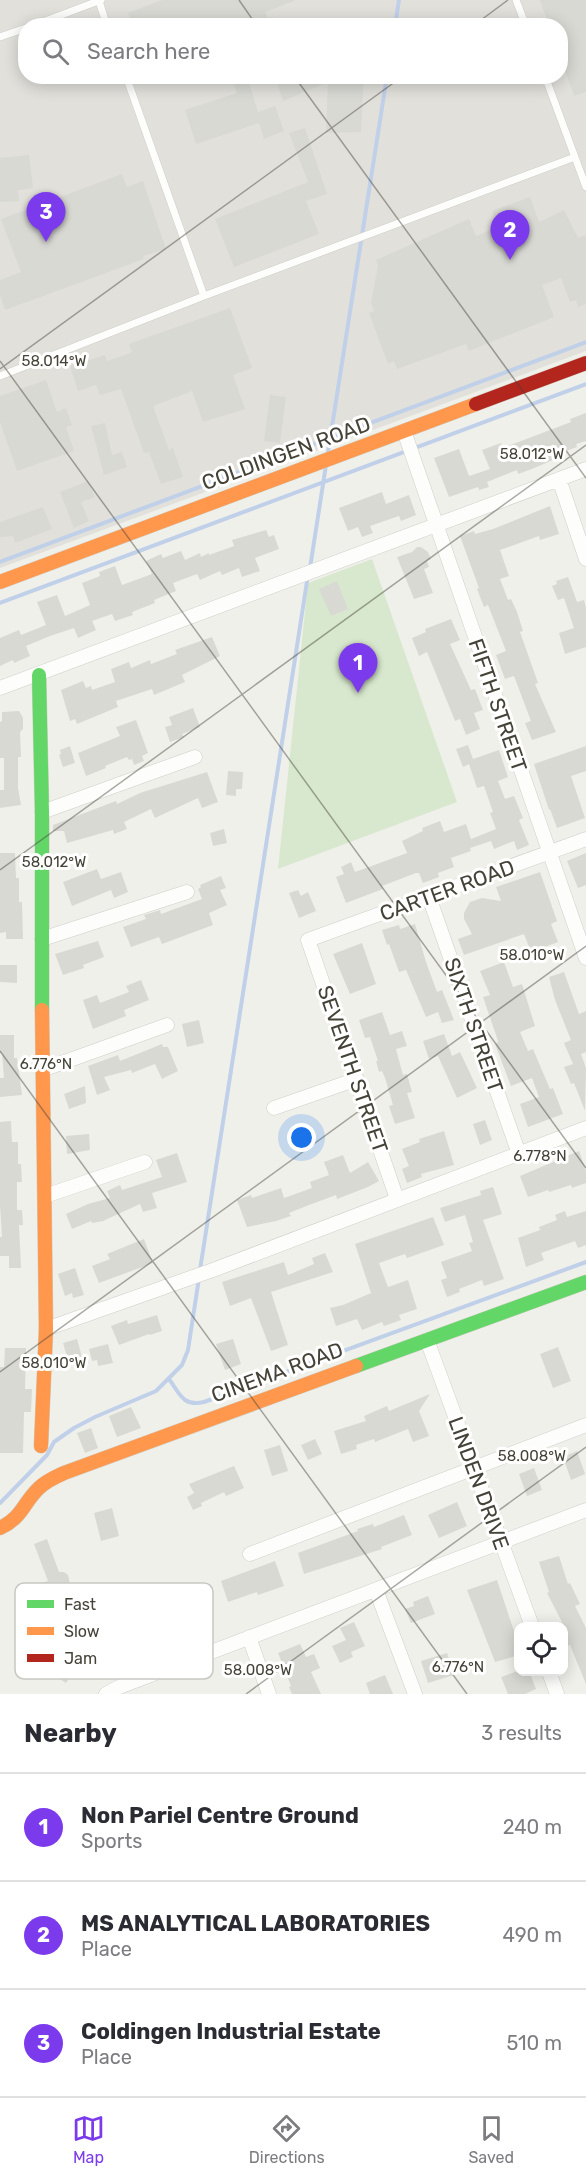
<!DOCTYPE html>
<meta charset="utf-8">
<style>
:root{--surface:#fff;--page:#f7f7f7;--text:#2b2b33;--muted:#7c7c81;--line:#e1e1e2;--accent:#7c3aed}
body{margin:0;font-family:Rubik,sans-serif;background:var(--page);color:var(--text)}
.controls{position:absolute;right:18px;bottom:18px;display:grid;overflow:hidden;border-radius:12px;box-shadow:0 3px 15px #0003}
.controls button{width:54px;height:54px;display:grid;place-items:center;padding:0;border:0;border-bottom:2px solid var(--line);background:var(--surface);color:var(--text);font:30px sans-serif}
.you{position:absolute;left:302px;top:1138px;width:21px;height:21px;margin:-15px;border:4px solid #fff;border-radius:50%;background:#1a73e8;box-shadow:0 0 0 9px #1a73e833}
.badge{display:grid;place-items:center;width:39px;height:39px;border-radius:50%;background:var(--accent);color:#fff;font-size:20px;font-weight:700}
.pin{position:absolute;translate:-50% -50px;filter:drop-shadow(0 2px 3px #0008)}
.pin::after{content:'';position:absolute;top:32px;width:21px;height:18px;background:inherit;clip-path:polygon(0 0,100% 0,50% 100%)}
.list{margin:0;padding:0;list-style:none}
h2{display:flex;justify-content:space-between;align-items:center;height:78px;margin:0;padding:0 24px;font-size:26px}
h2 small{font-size:20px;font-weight:400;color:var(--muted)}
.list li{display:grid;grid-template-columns:39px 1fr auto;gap:18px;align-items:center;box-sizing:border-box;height:108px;padding:0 24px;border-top:2px solid var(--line)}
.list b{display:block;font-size:22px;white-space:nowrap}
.list p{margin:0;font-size:20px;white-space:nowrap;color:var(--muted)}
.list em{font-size:20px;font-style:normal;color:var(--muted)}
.icon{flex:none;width:33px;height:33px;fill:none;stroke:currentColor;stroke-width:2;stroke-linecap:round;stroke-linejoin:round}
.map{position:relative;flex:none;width:586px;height:1694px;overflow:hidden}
.search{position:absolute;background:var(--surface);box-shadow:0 3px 15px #0003;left:18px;right:18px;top:18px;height:66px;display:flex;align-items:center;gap:15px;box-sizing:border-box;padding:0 21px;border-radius:24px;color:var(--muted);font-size:22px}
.sheet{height:402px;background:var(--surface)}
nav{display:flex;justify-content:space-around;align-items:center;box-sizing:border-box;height:84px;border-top:2px solid var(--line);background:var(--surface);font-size:16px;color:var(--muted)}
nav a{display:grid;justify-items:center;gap:3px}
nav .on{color:var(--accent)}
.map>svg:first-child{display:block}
.industrial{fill:#e1e0db;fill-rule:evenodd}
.green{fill:#d8e8ce}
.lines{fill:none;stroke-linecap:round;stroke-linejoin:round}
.stream{stroke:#c0d0e9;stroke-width:4}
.building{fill:#d9d9d4}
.lane-casing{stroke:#cecec9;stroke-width:8}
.street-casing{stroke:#cecec9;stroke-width:15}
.fast-casing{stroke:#d0cfc4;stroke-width:15}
.slow-casing{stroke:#d0cfc4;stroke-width:15}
.jam-casing{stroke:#d0cfc4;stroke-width:15}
.lane{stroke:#fdfdfc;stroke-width:7}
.street{stroke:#fdfdfc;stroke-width:14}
.fast{stroke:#63d668;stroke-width:14}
.slow{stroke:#ff974d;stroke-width:14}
.jam{stroke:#b3261e;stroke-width:14}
.ticks{fill:none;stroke:#454338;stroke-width:1.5;stroke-opacity:0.45}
.labels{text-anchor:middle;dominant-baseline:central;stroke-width:6;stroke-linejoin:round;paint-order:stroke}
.street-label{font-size:21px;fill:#454338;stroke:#fff}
.key{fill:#fff;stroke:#c7c7c3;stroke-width:1.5}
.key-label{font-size:16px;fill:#454338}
.ticks-label{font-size:15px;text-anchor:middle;fill:#454338;stroke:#fff;stroke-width:6;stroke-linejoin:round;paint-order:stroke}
</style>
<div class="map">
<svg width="586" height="1694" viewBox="0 0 586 1694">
<rect width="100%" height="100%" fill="#f0f0eb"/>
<path class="industrial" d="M0 0H586V351L0 568ZM26 26H560V76H26Z"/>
<path class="green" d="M372 559 457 802 278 869 308 583Z"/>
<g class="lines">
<path class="stream" d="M395 26 399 0
M328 452 387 76
M0 562 586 342
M310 568 326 465
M0 603 586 384
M200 1270 308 575
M169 1379C180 1394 183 1407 204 1402L586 1262
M0 1503 47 1455 54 1442 74 1428 95 1417 156 1391 182 1365 188 1350 199 1278"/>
</g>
<path class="building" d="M162 0H294V1L265 12 271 26H133L128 13Z
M540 0H586V92L574 96 561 59V26H549Z
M231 76H247L258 112 275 106 284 131 264 139 259 123 196 144 185 110 237 93Z
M275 76H364L361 132 326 133 328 82 283 101Z
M305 128 327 194 306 201 319 234 234 267 215 219 308 182 289 133Z
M29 155 33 188 18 190 19 201 0 202V158Z
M122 174 127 187 143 181 166 249 143 256 144 259 5 310 0 295V280L21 272 1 219Z
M530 197 539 222 564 210 578 238 586 235V304L578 307 576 300 570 302 561 278 542 285 554 317 469 351 466 344 397 369 394 361 388 364 369 313 374 311 371 303 378 265 376 260 469 219 476 236 498 227 492 211Z
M230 308 252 368 233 375 245 409 203 422 192 391 153 406 169 450 173 448 183 477 161 484 149 452 144 453 121 389 100 395 96 385 78 391 70 366 105 355 107 361 125 355 132 352 129 344Z
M46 380 57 412 66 408 72 425 66 427 74 451 17 471 0 422V396Z
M270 395 286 397 280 443 264 441Z
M586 413V441L576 444 577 447 554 455 555 459 532 469 518 474 517 470 487 482 489 487 479 490 478 487 449 497 434 458 459 449 469 476 490 469 482 450 501 443 503 448 571 422 570 419Z
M105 423 112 455 122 452 127 467 104 475 91 426Z
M88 481 95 497 81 502 89 521 74 528 60 492Z
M382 492 386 504 409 495 416 515 401 521 399 516 370 526 373 533 362 537 358 527 348 531 339 508Z
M550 506 559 534 540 540 539 536 500 550 509 576 500 579 508 600 511 599 517 612 523 631 520 632 538 683 535 684 556 732 532 740 525 723 531 721 514 676 505 679 496 655 506 651 488 605 484 607 477 589 479 588 460 536 474 531 475 534 493 529Z
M43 507 52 529 15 543 13 536 0 537V522Z
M266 530 269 537 274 535 279 549 255 558 260 571 242 577 239 568 222 575 220 571 200 580 197 574 173 583 176 591 154 600 155 603 132 612 133 615 115 621 112 614 92 621 96 630 78 638 74 628 50 636 26 646 30 656 14 663 13 660 0 666V638L19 630 21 635 46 625 37 602 57 595 65 616 90 605 82 583 100 576 99 572 115 566 122 585 152 574 146 561 161 554 163 558 181 551 185 560 200 553 201 557 209 553V555L234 546 232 540Z
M417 547H421L428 552 431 559 427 561 429 567 424 569 433 593 414 599 397 557 412 552Z
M568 577 577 602 584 600 586 608V647L565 654 559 633 574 628 564 598 558 600 552 586 557 584 556 581Z
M337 581 348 609 331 616 319 589Z
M451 619 460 640 450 644 471 690 475 689 483 710 474 713 480 729 466 735 460 719 455 721 427 652 419 656 412 638 426 632 425 629Z
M212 637 220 656 182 675 185 682 154 695 152 689 116 701 118 707 77 724 75 719 70 721 61 690 83 681 86 688 91 686 92 690 115 682 111 669 129 662 131 668 150 660 151 664 177 654 175 650Z
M193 708 200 727 182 734 184 737 170 742 165 727 172 725 169 717Z
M19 711 23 718V729L20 732 21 757H18V788L21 805 0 808V790H4V758H0V722L2 721V712Z
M136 720 148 753 142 756 144 761 134 765 132 759 129 760 127 757 105 766 106 768 86 776 78 753 120 736 116 727Z
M468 745 473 759 499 750 508 777 498 781 505 799 514 796 523 818 519 820 529 845 517 850 514 841 494 849 491 841 470 848 471 851 451 858 454 867 438 873 439 877 423 883 419 873H416L382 886 383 889 346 903 336 877 344 874 341 867 351 862 355 872 407 853 402 841 423 831 422 828 440 821 444 832 466 824 471 839 496 829 490 813 493 812 484 786 477 788 469 764 463 767 456 749Z
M70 746 75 763 63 767 59 755 61 754 60 750Z
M586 746V771L571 776 585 818 557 828 550 809 549 810 534 764Z
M228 771 243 772 242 789H236V796L226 795Z
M207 772 218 802 202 808 198 798 155 818 151 809 124 822 127 829 114 834 113 830 67 843 64 831H53V825L116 801 117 804 140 793Z
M224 829 227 843 213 846 210 833Z
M0 853H15L16 878H19V902H22L23 939H6V932L0 933Z
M586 853V885L578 888 567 861Z
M97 869 101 879 121 872 128 892 114 898 111 890 72 906 63 882Z
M540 872 557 921 551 924 558 942 531 952 524 934 464 955 458 939 472 934 464 919V913L470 902 482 898 501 901 496 887Z
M221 876 226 888 220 890 227 905 209 913 213 925 162 944 159 937 131 947 123 927 146 919 144 915 160 910 161 914 202 899 198 889 201 887 200 885Z
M298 890 301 896 308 892 316 911 299 918 289 893Z
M415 924 426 962 437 992 442 990 454 1020 442 1023 438 1012 426 1017 406 970 399 972 389 944 387 945 382 930 399 925 400 929Z
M98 941 104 957 83 965 84 968 63 975 55 954Z
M362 943 376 984 350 994 333 954Z
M504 962 513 987 522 984 535 1026 520 1032 528 1051 533 1049 550 1089 553 1088 563 1114 528 1127 520 1104 539 1097 532 1078 511 1086 495 1044 498 1042 497 1038 483 997 490 995 480 971Z
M0 965H17V983L0 982Z
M564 972 579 1014 586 1011V1052L581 1054 586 1068 585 1111 574 1083 571 1084 564 1067 573 1064 564 1043 571 1040 555 1000 549 977Z
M141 980 149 1000 124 1010 126 1016 93 1029 83 1000 97 995 100 1003 129 992 126 986Z
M382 1012 390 1035 402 1031 407 1046 396 1049 403 1075 407 1074 412 1092 407 1093 415 1118 395 1124 389 1106 393 1105 385 1078 382 1071 379 1072 376 1061H378L370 1037 365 1038 359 1020Z
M199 1020 204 1043 187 1047 182 1024Z
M444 1034 452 1056 460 1052 477 1088 457 1098 438 1056 429 1059 423 1041Z
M0 1035H14V1058H17L22 1095 0 1097V1078H4L2 1053H0Z
M162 1044 163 1047H168L178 1071 162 1079 155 1064 132 1073 131 1070 104 1077 110 1090 97 1095 88 1066 118 1055 120 1061Z
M85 1086 86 1103 69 1109 64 1094Z
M485 1120 492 1140 480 1145 473 1124Z
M11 1121 12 1142H18V1164H21L22 1182H17V1210H22L23 1225H19L21 1268H9V1256H0V1237H2L0 1205V1122Z
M444 1131 454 1165 421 1174 422 1177 407 1183 402 1169 409 1166 402 1149 420 1142 419 1139Z
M89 1134 90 1150 67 1154 66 1136Z
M579 1151 586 1171V1183L572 1188 571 1185 549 1192 548 1190 528 1197 520 1176Z
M177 1153 187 1182 152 1193 157 1208 143 1212 140 1204 103 1221 92 1223 91 1221 72 1229 66 1214 88 1204 110 1198 107 1191 120 1185 122 1190 162 1177 156 1160Z
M343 1155 350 1173 368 1162 379 1181 368 1187 337 1199 336 1195 309 1205 289 1213 291 1216 276 1221 247 1227 237 1200 251 1195 252 1198 281 1188 284 1198 312 1188 310 1182 329 1175 324 1162Z
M493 1187 502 1214 483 1220 504 1279 484 1286 482 1280 459 1289 460 1292 447 1297 441 1280 447 1278 441 1262 472 1251 469 1243 473 1242 465 1215 445 1222 440 1208 481 1195 480 1191Z
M565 1211 567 1217 586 1211V1245L578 1248 575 1241 541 1253 544 1260 526 1267 518 1238 540 1230 539 1227 557 1220 555 1215Z
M433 1217 444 1245 407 1258 405 1254 379 1263 388 1287 408 1280 417 1309 399 1315 401 1320 384 1326 382 1322 362 1330 357 1319 336 1326 330 1308 343 1305 371 1293 355 1244Z
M144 1239 153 1263 99 1283 92 1266 110 1259 107 1254Z
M325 1253 333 1272 271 1292 288 1345 271 1351 251 1298 230 1306 222 1282 284 1262 288 1275 314 1264 312 1258Z
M75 1268 84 1295 73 1298 72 1293 65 1296 58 1274Z
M157 1315 162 1331 150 1335 149 1334 119 1345 111 1326 127 1320 128 1324Z
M77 1339 82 1357 68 1360 63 1343Z
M233 1339 241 1364 225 1370 216 1344Z
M108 1344 113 1363 98 1366 97 1360 92 1361 89 1349Z
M558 1347 571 1381 553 1388 540 1354Z
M5 1348H26L25 1389H32L31 1412H24L23 1453H0V1367H4Z
M430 1394 419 1411 429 1436 413 1442 408 1429 375 1442 374 1439 356 1445 357 1449 341 1454 334 1431 366 1421 364 1416 387 1406 389 1411Z
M131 1407 141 1428 117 1437 109 1416Z
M91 1428 98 1448 85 1453 77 1433Z
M315 1439 322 1454 308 1460 301 1445Z
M280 1445 288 1471 272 1476 264 1450Z
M577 1451 585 1474 571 1480 563 1457Z
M234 1466 244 1488 226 1496 224 1492 201 1503 202 1506 193 1510 187 1497 194 1493 189 1484Z
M534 1468 542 1490 527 1496 519 1474Z
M457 1502 467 1526 439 1538 428 1515Z
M112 1508 119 1536 101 1541 94 1513Z
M404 1515 412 1535 381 1547 382 1549 304 1574 298 1553 358 1531 357 1529 373 1524 374 1527Z
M47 1539 59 1572H64L68 1575 72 1593 44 1602 37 1584 48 1581 34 1544Z
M559 1556 568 1584 570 1583 580 1604 575 1606 586 1628V1684L570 1645 567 1646 564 1640V1626L547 1593 549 1592 539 1562Z
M275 1561 284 1586 258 1595 257 1592 228 1602 221 1581Z
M497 1580 515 1634 519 1655 495 1662 467 1590Z
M428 1596 435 1614 411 1623 405 1609 414 1606 413 1602Z
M354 1622 365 1646 351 1652 353 1657 340 1663 332 1646 346 1640 340 1628Z
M300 1644 306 1657 314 1654 320 1668 311 1672 321 1694H292L289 1687 291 1686 278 1653Z
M447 1653 454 1675 428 1683 421 1661Z
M55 1654 76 1668 66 1683 45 1669Z
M518 1671H529L536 1689 525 1694H508L501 1677Z
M385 1675 393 1694H370L366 1683Z"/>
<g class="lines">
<g class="lane-casing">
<path id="lane" d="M516 0 526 26
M99 1 107 26
M32 26 101 0
M0 37 26 28
M126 76 204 296
M545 76 586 187
M0 376 204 296 575 157"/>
</g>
<g class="street-casing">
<path id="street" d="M404 431 586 958
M559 479 586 559
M0 688 586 469
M42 812 195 757
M429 897 519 1154
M42 939 187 892
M42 1070 167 1025
M274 1108 357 1079
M45 1196 145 1162
M397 1199 308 940 586 839
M46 1329 213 1270 586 1128
M427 1340 532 1626
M250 1554 586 1425
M376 1590 415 1694
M249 1637 269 1694
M549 1672 557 1694
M106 1694 119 1687 586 1510"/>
</g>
<g class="fast-casing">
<path id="fast" d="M39 675 42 812V1010
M356 1366 586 1282"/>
</g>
<g class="slow-casing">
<path id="slow" d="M0 582 476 404
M41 1446 46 1329 42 1010
M0 1528C23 1517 23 1503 39 1488 46 1481 55 1477 64 1473L356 1366"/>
</g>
<g class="jam-casing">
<path id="jam" d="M476 404 586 363"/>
</g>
<use href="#lane" class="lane"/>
<use href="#street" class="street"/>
<use href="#fast" class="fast"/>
<use href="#slow" class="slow"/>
<use href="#jam" class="jam"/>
</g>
<path class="ticks" d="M239 0 257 26M473 26 508 0M294 76 586 478M0 361 586 1168M0 369 403 76M0 870 586 445M0 1051 467 1694M0 1372 586 946M246 1694 586 1447"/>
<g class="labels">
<g class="street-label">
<text transform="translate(286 453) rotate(-20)">COLDINGEN ROAD</text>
<text transform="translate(498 705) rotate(71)">FIFTH STREET</text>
<text transform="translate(447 890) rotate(-20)">CARTER ROAD</text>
<text transform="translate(474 1025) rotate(71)">SIXTH STREET</text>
<text transform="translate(353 1069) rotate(71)">SEVENTH STREET</text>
<text transform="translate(277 1372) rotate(-20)">CINEMA ROAD</text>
<text transform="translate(479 1483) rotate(70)">LINDEN DRIVE</text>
</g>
</g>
<rect x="15" y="1583" width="198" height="96" rx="9" class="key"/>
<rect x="27" y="1600" width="27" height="8" fill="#63d668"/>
<rect x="27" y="1627" width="27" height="8" fill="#ff974d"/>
<rect x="27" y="1654" width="27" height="8" fill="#b3261e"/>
<g class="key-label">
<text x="64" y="1610">Fast</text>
<text x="64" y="1637">Slow</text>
<text x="64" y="1664">Jam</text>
</g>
<g class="ticks-label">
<text x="54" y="366">58.014°W</text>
<text x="532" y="459">58.012°W</text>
<text x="54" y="867">58.012°W</text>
<text x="532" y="960">58.010°W</text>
<text x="46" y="1069">6.776°N</text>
<text x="540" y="1161">6.778°N</text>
<text x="54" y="1368">58.010°W</text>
<text x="532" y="1461">58.008°W</text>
<text x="458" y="1672">6.776°N</text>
<text x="258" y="1675">58.008°W</text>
</g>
</svg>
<div class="controls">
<button><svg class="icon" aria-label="locate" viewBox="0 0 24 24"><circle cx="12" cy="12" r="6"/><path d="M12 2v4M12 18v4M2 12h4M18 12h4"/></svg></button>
</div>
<div class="you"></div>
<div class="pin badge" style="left:358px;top:693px">1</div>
<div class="pin badge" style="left:510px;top:260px">2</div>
<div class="pin badge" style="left:46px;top:242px">3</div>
<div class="search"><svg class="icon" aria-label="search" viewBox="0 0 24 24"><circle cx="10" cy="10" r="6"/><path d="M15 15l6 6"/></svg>Search here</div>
</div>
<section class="sheet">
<h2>Nearby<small>3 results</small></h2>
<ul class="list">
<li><span class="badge">1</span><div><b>Non Pariel Centre Ground</b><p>Sports</p></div><em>240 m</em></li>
<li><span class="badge">2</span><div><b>MS ANALYTICAL LABORATORIES</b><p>Place</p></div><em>490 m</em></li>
<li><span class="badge">3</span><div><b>Coldingen Industrial Estate</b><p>Place</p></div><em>510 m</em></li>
</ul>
</section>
<nav>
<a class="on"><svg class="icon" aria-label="map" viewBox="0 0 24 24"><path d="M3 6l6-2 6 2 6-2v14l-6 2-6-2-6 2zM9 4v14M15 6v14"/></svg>Map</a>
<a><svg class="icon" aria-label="directions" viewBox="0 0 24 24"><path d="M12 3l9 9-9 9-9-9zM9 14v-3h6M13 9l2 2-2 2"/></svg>Directions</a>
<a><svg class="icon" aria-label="saved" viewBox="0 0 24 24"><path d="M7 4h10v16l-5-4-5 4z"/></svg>Saved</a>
</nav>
